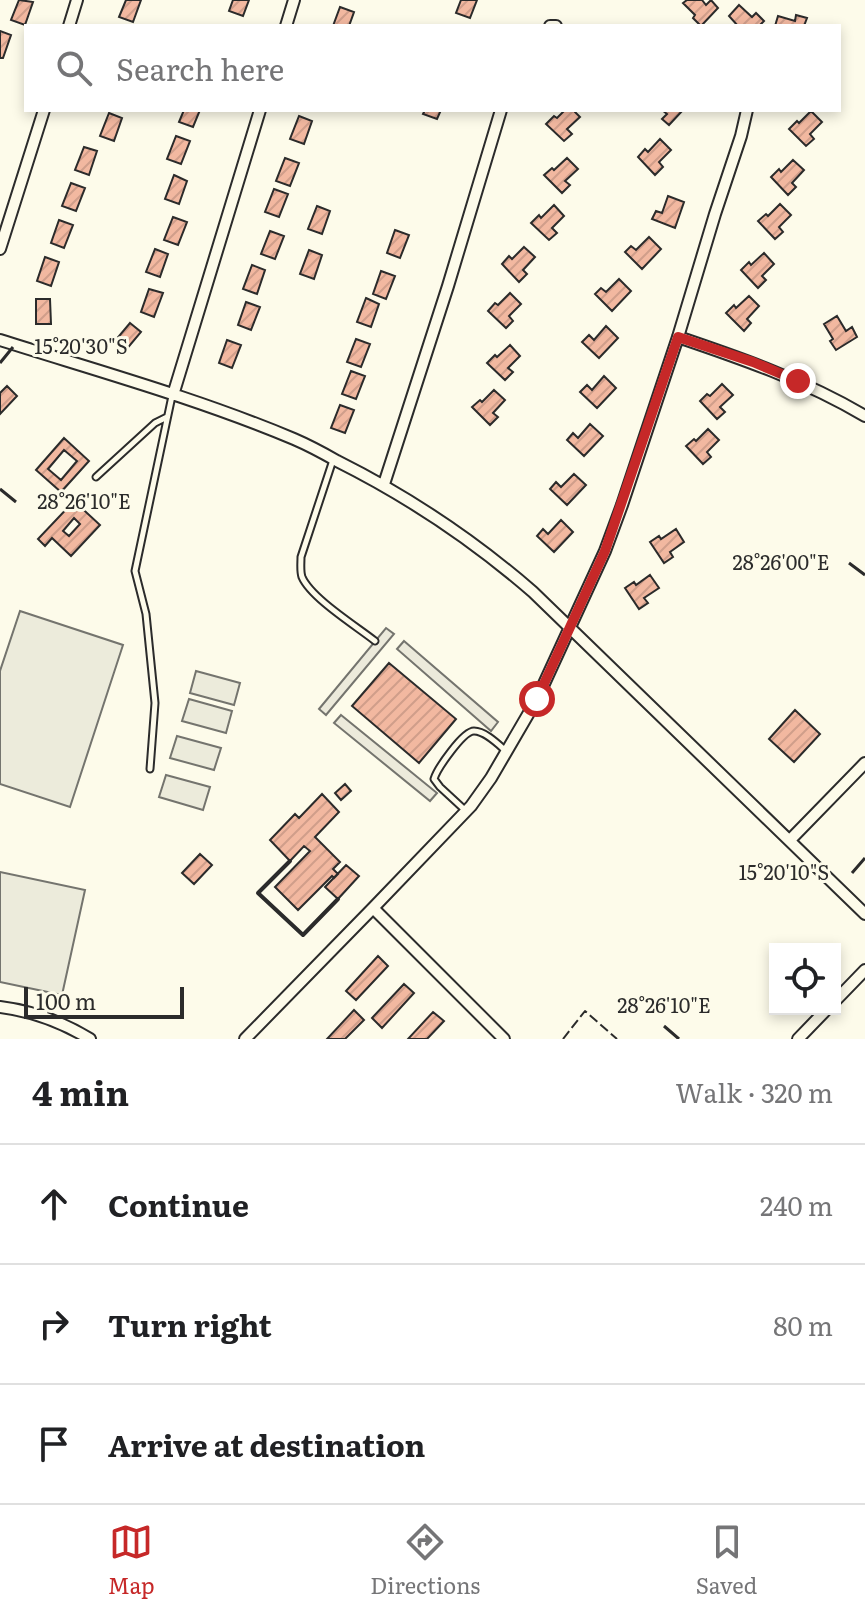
<!DOCTYPE html>
<meta charset="utf-8">
<style>
:root{--surface:#fff;--page:#f2f2f2;--text:#202124;--muted:#757577;--line:#e0e0e0;--accent:#c62828}
body{margin:0;font-family:Literata,serif;background:var(--page);color:var(--text)}
.controls{position:absolute;right:24px;bottom:24px;display:grid;overflow:hidden;border-radius:0px;box-shadow:0 4px 12px #0003}
.controls button{width:72px;height:72px;display:grid;place-items:center;padding:0;border:0;border-bottom:2px solid var(--line);background:var(--surface);color:var(--text);font:40px sans-serif}
.scale{position:absolute;left:24px;bottom:20px;width:160px;box-sizing:border-box;padding-left:8px;border:4px solid #2b2b2b;border-top:0;font-size:22px;line-height:28px;white-space:nowrap;color:#2b2b2b;-webkit-text-stroke:6px #fdfbea;paint-order:stroke}
.stop{position:absolute;width:24px;height:24px;margin:-18px;border:6px solid #c62828;border-radius:50%;background:#fff}
.stop.end{background:#c62828;border-color:#fff;box-shadow:0 2px 8px #0008}
.list{margin:0;padding:0;list-style:none}
h2{display:flex;justify-content:space-between;align-items:center;height:104px;margin:0;padding:0 32px;font-size:34px}
h2 small{font-size:26px;font-weight:400;color:var(--muted)}
.list li{display:grid;grid-template-columns:52px 1fr auto;gap:24px;align-items:center;box-sizing:border-box;height:120px;padding:0 32px;border-top:2px solid var(--line)}
.list b{display:block;font-size:30px;white-space:nowrap}
.list em{font-size:26px;font-style:normal;color:var(--muted)}
.icon{flex:none;width:44px;height:44px;fill:none;stroke:currentColor;stroke-width:2;stroke-linecap:round;stroke-linejoin:round}
.map{position:relative;flex:none;width:865px;height:1039px;overflow:hidden}
.search{position:absolute;background:var(--surface);box-shadow:0 4px 12px #0003;left:24px;right:24px;top:24px;height:88px;display:flex;align-items:center;gap:20px;box-sizing:border-box;padding:0 28px;border-radius:0px;color:var(--muted);font-size:30px}
.sheet{height:464px;background:var(--surface)}
nav{display:flex;justify-content:space-around;align-items:center;box-sizing:border-box;height:112px;border-top:2px solid var(--line);background:var(--surface);font-size:22px;color:var(--muted)}
nav a{display:grid;justify-items:center;gap:4px}
nav .on{color:var(--accent)}
.map>svg:first-child{display:block}
.pitch{fill:#ecebdb;stroke:#74746e;stroke-width:2}
.parking{fill:#eceadb;stroke:#74746e;stroke-width:2}
.building{fill:url(#building-hatch);stroke:#2b2b2b;stroke-width:2;fill-rule:evenodd}
.lines{fill:none;stroke-linecap:round;stroke-linejoin:round}
.lane-casing{stroke:#2b2b2b;stroke-width:9}
.street-casing{stroke:#2b2b2b;stroke-width:14}
.lane{stroke:#fdfbea;stroke-width:5}
.street{stroke:#fdfbea;stroke-width:10}
.fence{stroke:#2b2b2b;stroke-width:2;stroke-dasharray:10 4;stroke-linecap:butt}
.wall{stroke:#2b2b2b;stroke-width:4}
.route{stroke:#c62828;stroke-width:10}
.ticks{fill:none;stroke:#2b2b2b;stroke-width:3}
.ticks-label{font-size:20px;text-anchor:middle;fill:#2b2b2b;stroke:#fdfbea;stroke-width:6;stroke-linejoin:round;paint-order:stroke}
</style>
<div class="map">
<svg width="865" height="1039" viewBox="0 0 865 1039">
<defs>
<pattern id="building-hatch" width="6" height="6" patternUnits="userSpaceOnUse" patternTransform="scale(2)"><rect width="6" height="6" fill="#f2b8a0"/><path d="M-1 1l2-2M0 6l6-6M5 7l2-2" fill="none" stroke="#d09e8a"/></pattern>
</defs>
<rect width="100%" height="100%" fill="#fdfbea"/>
<path class="pitch" d="M20 611 123 645 70 807 0 784V671Z
M196 671 240 683 234 705 190 693Z
M189 699 232 711 226 733 182 721Z
M177 736 221 748 214 770 170 758Z
M166 775 210 787 203 810 159 797Z
M0 872 85 890 62 995 0 982Z"/>
<path class="parking" d="M386 628 394 634 326 715 319 709Z
M404 641 498 722 491 731 397 649Z
M341 715 437 793 430 801 334 723Z"/>
<path class="building" d="M19 0 33 2 25 25 11 20Z
M126 0H141L133 22 119 17Z
M233 0H249L243 16 229 11Z
M461 0H477L470 18 456 13Z
M687 0H702L706 5 711 0 718 8 701 26 693 18 695 15 683 3Z
M739 5 752 17 756 13 764 21 759 26H738L729 16Z
M340 7 354 12 349 26H333Z
M796 15 807 18 804 26H775L778 16 795 21Z
M0 31 11 35 3 58H0Z
M184 110H200L193 127 179 122Z
M425 110H441L437 119 423 114Z
M565 110H573L580 117 567 129 572 134 564 141 546 124 554 116 557 118Z
M662 110H683L669 125 662 119 667 114Z
M811 111 822 122 810 134 814 139 806 146 789 129 797 121 799 123Z
M109 113 122 118 114 141 100 136Z
M299 116 312 121 304 144 290 139Z
M176 136 190 141 181 164 167 159Z
M660 139 671 150 659 162 663 167 655 175 638 157 645 149 648 152Z
M84 147 97 151 89 175 75 170Z
M285 158 299 163 290 186 276 181Z
M567 158 578 169 565 181 570 185 562 193 544 175 552 168 554 170Z
M793 160 804 170 792 183 796 187 788 195 771 177 779 169 781 172Z
M174 175 187 181 179 204 165 199Z
M71 183 85 188 76 211 62 206Z
M274 189 288 194 279 217 265 212Z
M668 196 684 202 675 228 652 219 656 211 662 213Z
M780 204 791 215 779 227 783 232 775 239 758 221 766 214 768 216Z
M554 205 564 216 552 228 557 233 549 240 531 223 539 215 541 218Z
M317 206 330 211 322 234 308 229Z
M173 217 187 222 178 245 164 240Z
M59 220 73 225 64 248 51 243Z
M395 230 409 235 400 258 387 253Z
M270 231 284 236 275 259 261 254Z
M649 237 661 249 642 269 625 252 631 246 636 250Z
M524 247 535 257 523 270 527 274 519 282 502 264 509 256 512 259Z
M155 249 168 254 160 277 146 272Z
M309 250 322 255 314 279 300 274Z
M764 253 774 264 762 276 766 280 758 288 741 270 749 262 751 265Z
M45 257 59 262 51 286 37 281Z
M252 265 265 270 257 294 243 289Z
M381 271 395 276 386 299 373 294Z
M619 279 631 291 612 311 595 294 601 288 606 292Z
M149 289 163 293 154 317 141 312Z
M510 293 521 304 509 316 513 321 506 328 488 311 495 303 498 305Z
M749 296 759 306 747 319 751 323 744 331 726 313 734 305 736 308Z
M366 298 379 304 371 327 357 322Z
M36 299H50L51 324H36Z
M246 302 260 307 251 330 238 325Z
M837 316 846 331 852 327 857 337 836 350 830 341 833 339 824 324Z
M130 323 141 332 125 351 114 342Z
M606 326 618 338 599 358 582 342 589 335 594 340Z
M356 339 370 344 361 367 347 362Z
M227 340 241 345 232 368 219 363Z
M510 345 520 356 508 368 513 372 505 380 487 363 495 355 497 357Z
M351 371 365 376 356 399 342 394Z
M604 376 616 388 597 408 580 392 587 385 592 390Z
M722 384 733 395 720 407 725 412 717 419 700 401 707 394 710 396Z
M7 386 17 396 0 414V393Z
M494 390 505 400 493 413 498 417 490 425 472 407 480 400 482 402Z
M340 405 354 410 345 433 331 428Z
M590 424 603 436 584 456 567 440 573 433 578 438Z
M708 429 719 440 707 452 711 457 703 464 686 446 694 439 696 441Z
M64 438 89 461 61 492 36 470ZM64 450 77 461 61 480 48 469Z
M574 474 586 485 567 505 550 489 556 482 561 487Z
M74 501 100 525 71 556 52 538 45 546 38 539ZM74 518 80 524 69 536 63 531Z
M561 520 573 532 554 552 537 536 543 529 548 534Z
M676 529 684 542 670 552 673 557 664 563 650 542 659 536 661 539Z
M650 575 659 588 644 598 648 603 639 609 625 588 634 582 636 585Z
M389 663 456 719 419 763 352 706Z
M795 710 820 734 794 762 769 739Z
M345 784 351 791 341 800 335 793Z
M322 794 339 812 315 837 340 862 333 869 338 874 334 878 332 876 298 910 275 887 310 851 304 846 290 861 270 840 295 814 299 818Z
M200 854 212 865 194 884 182 873Z
M346 865 359 876 338 899 325 887Z
M378 956 388 966 356 1000 346 991Z
M404 984 414 993 382 1028 372 1018Z
M354 1010 364 1020 345 1039H327Z
M433 1012 444 1021 427 1039H408Z"/>
<g class="lines">
<g class="lane-casing">
<path id="lane" d="M333 460 301 557C301 564 300 571 302 577 311 598 356 626 375 641
M96 477 155 423 167 417
M150 769 155 703 146 614 135 571 172 396
M466 811 440 787 434 779C437 769 463 731 474 731 485 731 498 744 506 751"/>
</g>
<g class="street-casing">
<path id="street" d="M69 26 77 0
M286 26 294 0
M550 26H556
M0 249 44 110
M678 337C743 359 806 381 865 416
M0 340C98 371 199 399 294 439 308 445 323 453 337 461 409 497 472 539 533 592L865 914
M173 395 260 110
M384 484 448 286 501 110
M790 840 865 763
M373 908 504 1039
M835 1001 865 970
M0 1007C33 1011 62 1022 90 1039
M245 1039 373 908 471 806 491 778 537 699 605 551 622 505 678 337 715 214 741 136 747 110
M798 1039 827 1009"/>
</g>
<use href="#lane" class="lane"/>
<use href="#street" class="street"/>
<path class="fence" d="M563 1039 585 1011 617 1039"/>
<path class="wall" d="M290 861 258 893 303 935 338 899"/>
</g>
<g class="lines">
<path class="route" d="M537 699 605 551 678 337 753 362 798 381"/>
</g>
<path class="ticks" d="M0 363 13 347M0 489 16 502M849 563 865 575M852 873 865 858M664 1026 679 1039"/>
<g class="ticks-label">
<text x="81" y="354">15°20'30"S</text>
<text x="84" y="509">28°26'10"E</text>
<text x="781" y="570">28°26'00"E</text>
<text x="784" y="880">15°20'10"S</text>
<text x="664" y="1013">28°26'10"E</text>
</g>
</svg>
<div class="controls">
<button><svg class="icon" aria-label="locate" viewBox="0 0 24 24"><circle cx="12" cy="12" r="6"/><path d="M12 2v4M12 18v4M2 12h4M18 12h4"/></svg></button>
</div>
<div class="scale">100 m</div>
<div class="stop" style="left:537px;top:699px"></div>
<div class="stop end" style="left:798px;top:381px"></div>
<div class="search"><svg class="icon" aria-label="search" viewBox="0 0 24 24"><circle cx="10" cy="10" r="6"/><path d="M15 15l6 6"/></svg>Search here</div>
</div>
<section class="sheet">
<h2>4 min<small>Walk · 320 m</small></h2>
<ul class="list">
<li><svg class="icon" aria-label="ahead" viewBox="0 0 24 24"><path d="M12 20V5M6 11l6-6 6 6"/></svg><div><b>Continue</b></div><em>240 m</em></li>
<li><svg class="icon" aria-label="right" viewBox="0 0 24 24"><path d="M7 20v-9h11M14 6l5 5-5 5"/></svg><div><b>Turn right</b></div><em>80 m</em></li>
<li><svg class="icon" aria-label="arrive" viewBox="0 0 24 24"><path d="M6 21V4h12l-3 4 3 4H6"/></svg><div><b>Arrive at destination</b></div></li>
</ul>
</section>
<nav>
<a class="on"><svg class="icon" aria-label="map" viewBox="0 0 24 24"><path d="M3 6l6-2 6 2 6-2v14l-6 2-6-2-6 2zM9 4v14M15 6v14"/></svg>Map</a>
<a><svg class="icon" aria-label="directions" viewBox="0 0 24 24"><path d="M12 3l9 9-9 9-9-9zM9 14v-3h6M13 9l2 2-2 2"/></svg>Directions</a>
<a><svg class="icon" aria-label="saved" viewBox="0 0 24 24"><path d="M7 4h10v16l-5-4-5 4z"/></svg>Saved</a>
</nav>
